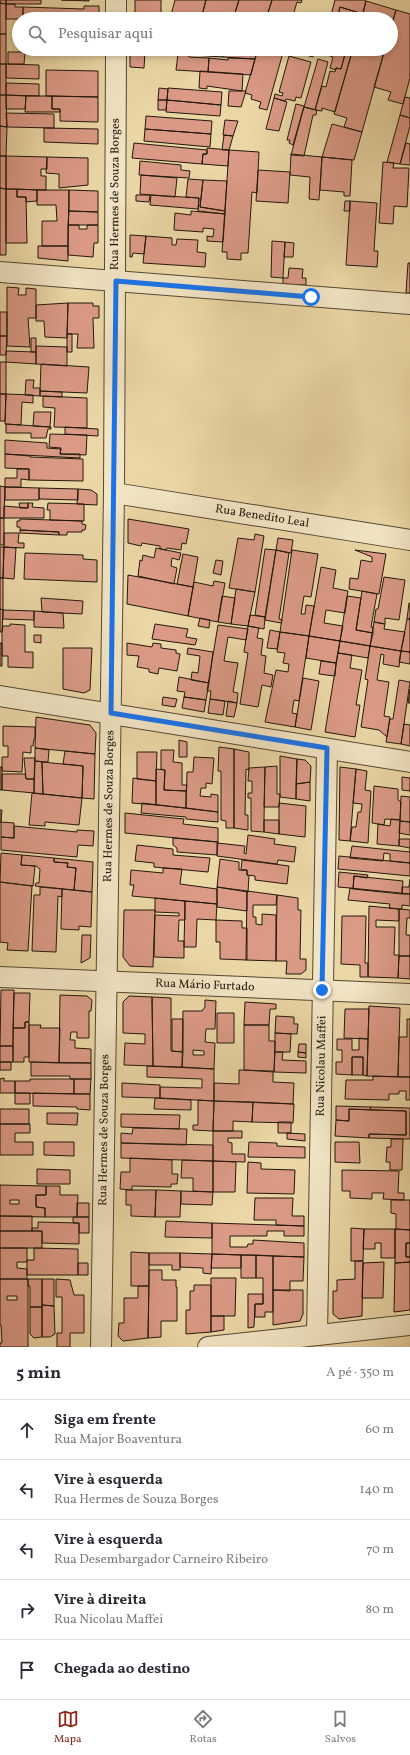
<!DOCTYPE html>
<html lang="pt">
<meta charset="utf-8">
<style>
:root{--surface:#fff;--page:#f7f7f7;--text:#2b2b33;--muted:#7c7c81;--line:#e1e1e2;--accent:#8f2418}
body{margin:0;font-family:Vollkorn,serif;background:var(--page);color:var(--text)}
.stop{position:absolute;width:12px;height:12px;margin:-9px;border:3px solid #1a73e8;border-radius:50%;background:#fff}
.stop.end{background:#1a73e8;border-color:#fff;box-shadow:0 1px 4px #0008}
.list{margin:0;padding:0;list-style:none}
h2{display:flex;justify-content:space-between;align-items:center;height:52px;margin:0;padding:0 16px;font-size:17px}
h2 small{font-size:13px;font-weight:400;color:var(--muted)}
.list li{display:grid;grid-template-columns:26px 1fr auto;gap:12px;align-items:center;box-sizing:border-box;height:60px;padding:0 16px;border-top:1px solid var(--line)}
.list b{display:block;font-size:15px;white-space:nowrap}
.list p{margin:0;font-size:13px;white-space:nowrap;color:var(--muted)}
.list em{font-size:13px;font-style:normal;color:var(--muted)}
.icon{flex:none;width:22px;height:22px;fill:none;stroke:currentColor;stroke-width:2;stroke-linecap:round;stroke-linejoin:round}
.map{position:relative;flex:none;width:410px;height:1347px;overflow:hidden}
.search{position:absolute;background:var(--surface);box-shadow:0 2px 6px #0003;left:12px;right:12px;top:12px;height:44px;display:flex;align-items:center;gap:10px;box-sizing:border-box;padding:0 14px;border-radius:22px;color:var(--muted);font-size:15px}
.sheet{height:352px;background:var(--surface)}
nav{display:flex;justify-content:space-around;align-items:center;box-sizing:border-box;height:56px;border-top:1px solid var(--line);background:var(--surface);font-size:11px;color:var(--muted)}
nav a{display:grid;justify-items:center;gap:2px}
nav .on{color:var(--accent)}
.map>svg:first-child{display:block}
.building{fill:#db9a86;stroke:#22180b;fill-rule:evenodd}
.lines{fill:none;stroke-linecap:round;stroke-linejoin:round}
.street-casing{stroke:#544832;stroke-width:22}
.street{stroke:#f2e5c5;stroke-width:20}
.route{stroke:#1a73e8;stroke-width:5}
.labels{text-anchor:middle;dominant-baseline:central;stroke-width:4;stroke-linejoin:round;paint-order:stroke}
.street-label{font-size:12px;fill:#22180b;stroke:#f2e5c5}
</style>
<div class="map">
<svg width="410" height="1347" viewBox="0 0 410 1347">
<rect width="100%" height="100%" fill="#ebd7a6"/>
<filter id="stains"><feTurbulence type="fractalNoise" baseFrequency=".005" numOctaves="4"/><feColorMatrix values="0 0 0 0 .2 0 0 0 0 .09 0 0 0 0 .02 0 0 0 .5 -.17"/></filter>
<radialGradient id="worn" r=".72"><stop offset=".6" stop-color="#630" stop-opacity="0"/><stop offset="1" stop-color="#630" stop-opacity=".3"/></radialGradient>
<path class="building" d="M0 0H6V4L0 3Z
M6 0H41V4H6Z
M61 0H89V1Z
M135 0H161V19H135Z
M175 0H206L201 19H170Z
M206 0H239L233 19H201Z
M239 0H272L266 19H233Z
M272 0H302L301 3 297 2 292 19H266Z
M335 0H364L366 1 363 14 340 7 337 19H330Z
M366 1 396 10 391 27V19H361Z
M0 3 6 4V34H0Z
M6 4H15V7H23V19H6Z
M84 6H99V19H23V7L84 9Z
M340 7 363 14 361 19H337Z
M396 10 410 14V78L403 104 388 100 391 92 374 87 385 49H391V27Z
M321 15 330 18V19H320Z
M0 34H6V64H0Z
M130 49H163L162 53 130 51Z
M193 49H225L223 57 192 55Z
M225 49H258L255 59 223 57Z
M258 49H284L267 110 259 108 261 102 251 99 252 95 245 93Z
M288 49H315L313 57 288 50Z
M329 49H353L351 55 345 54 341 69 336 68V70L330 68 333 57 327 55Z
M353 49H385L362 132 344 127 347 118 334 114Z
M130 51 145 52 144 68 130 67Z
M8 52H25L24 64H8Z
M178 54 189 55V57L209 58 208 72 176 70Z
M345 54 351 55 335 112 322 108V111L315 110 322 86 326 87 330 71 335 72 336 68 341 69Z
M289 56 311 62 301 98 296 97 295 101 286 99 285 101 274 98 275 94 282 96 283 93 279 92Z
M209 58 228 60V58L255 59 251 75 208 72Z
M318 59 328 62 315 110 304 107Z
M0 64H6V95H0Z
M6 64 39 65V79L6 78Z
M46 70 98 71V97L46 96Z
M200 71 243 74 242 91 207 86V89L199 88Z
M6 83 39 84V96L6 95Z
M159 88 168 89 167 100H158Z
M168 88 222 92 221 105 167 100Z
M229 91H246L241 107 228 106Z
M0 95H6L7 127 0 126Z
M6 95 26 96 25 109H6Z
M26 96H52V109H60V112H25Z
M52 96 98 97V122L60 121V109H52Z
M405 97 410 98V118L400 115Z
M274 98 287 102 279 131 266 129Z
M158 100H167L166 110H158Z
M167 100 221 105 220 116 166 112Z
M296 104 304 106 293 145 289 143 290 140H287Z
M304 107 317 110 316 115H313L304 156 291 155Z
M6 113 54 114V128L7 127Z
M400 115 410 118V126L400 164 387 162Z
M146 116 212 121 211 134 145 129Z
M225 120 238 121 233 136 223 135Z
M332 124 362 132 354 160 322 157Z
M0 126 7 127 6 156H0Z
M44 128 98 129V144L44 142Z
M145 129 211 134 210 147 144 141Z
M224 135 233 136 229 150H222Z
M134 143 207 150V154H203L202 164 132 158Z
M406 143 410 144V165L400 164Z
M207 148 229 150 228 166 202 164 203 154H207Z
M229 150 259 152 257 193 252 192 248 253H241V260L227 259V252H222Z
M291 154 322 157 319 200 309 199 310 177 290 175Z
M0 156H6V189L0 188Z
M6 156 47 157V169H41V176H46V190L6 189Z
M47 157 88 158V185L59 188V174L46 173Z
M322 157 352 160 350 196H344V192L320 190Z
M140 161 181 165V170L190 171 189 178 139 175Z
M383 162 394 163 393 168H409L407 207 394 206 393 224 379 223Z
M258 170 290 172 288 203 256 201Z
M141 175 177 178 175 197 140 194Z
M188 179 203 180 200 207 225 211V214L198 211 199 198 186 197Z
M203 180 227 181 225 211 200 207Z
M0 188 6 189V255H0Z
M6 189H17V197H26L27 243H6Z
M17 189 37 190V201L26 202V197H17Z
M37 190H69L68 246H42V221H57L56 205H37Z
M69 190 98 191V212L69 211Z
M136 195H150L149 202 136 201Z
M151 195 199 198 198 209 150 205Z
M345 201H350V211H344Z
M350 201 377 203 374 251H378L377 267 346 265Z
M69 211 98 212V225H68Z
M191 211 225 214 223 242 207 241V236L213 237 214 229 203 228V232L174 230 175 213 191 215Z
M68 225H79V229H87V225H98V243H94L93 257 68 255Z
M130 235 146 236 144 254 133 253 132 257H130Z
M146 236 172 238V245H176L177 239 198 240 197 252 206 253 205 267 143 263Z
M272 241 285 242 283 278 271 277Z
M285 242 294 243 293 257H284Z
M38 246H68V261L38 258Z
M408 263H410V293H406Z
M289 268 303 269 302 278H306V285L283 284V278H288Z
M7 287 19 288 18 295H26V288L36 289V318H28L30 347 7 346Z
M68 303 67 338 45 337 44 321H36V305Z
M68 303H93V306H99V318H93L94 348H77L78 334H67Z
M0 312H7V336H0Z
M67 334H72V352H67Z
M0 336H7L6 355H0Z
M31 338H36V352H31Z
M36 346 67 347V366L36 364Z
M6 351 36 352V364L6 362Z
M0 362H6V394H0Z
M41 364 89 367 87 393 40 391Z
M26 380H34L33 388H40V396L25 395Z
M40 391 62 392V397L40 396Z
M0 394H6L5 421H0Z
M6 394 33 395V403L22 402 21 425 5 424Z
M43 396 87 398V428L54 427 55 408 43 407Z
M34 412H51L50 427 33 426Z
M6 424 51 427V429H48L46 438H31V433H6Z
M65 427 98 429V436L65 434Z
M50 434 87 435 86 455 60 454 61 448 49 447Z
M5 440 47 443V448L61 449 60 454H80V458L5 454Z
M5 454 30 456V457L83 459V481L29 480V469L5 468Z
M17 469H29V480L21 479V487H5V478H17Z
M0 486 5 487 4 518H0Z
M5 487 39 488V500H5Z
M39 488 78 489V500L39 499Z
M78 489 91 490 97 494V505L77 504Z
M19 503H28V508H20Z
M28 503H33L32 507 44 508V518H4V506L28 508Z
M48 503 84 504V521L50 520V510H47Z
M0 518H4V545H0Z
M20 519 82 521V524L86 525 85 530H82V532H67V535H59V532L20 530V527H17V521H20Z
M128 519 189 529 186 544 182 543 181 550 167 548 166 550 160 549V546L142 543 141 546 128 543Z
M20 530 59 532V535L20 533Z
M4 533H19L18 543H24V548L4 547Z
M255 534 264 536 255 592 229 588 238 538 254 540Z
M278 538 293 540 291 553 276 550Z
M0 547H4L3 578H0Z
M4 547 16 548 14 579 3 578Z
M156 548 181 553 179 560 172 558 171 566 177 568 174 584 138 576 140 560 142 561 143 555 154 558Z
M265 549 276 550 265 617 255 615Z
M276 550 289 553 279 619 282 620 281 623 265 620Z
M292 550 318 554 311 597 304 596 301 614H305L306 605 314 606 309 636 280 632Z
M355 550 386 554 379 594 349 589 350 578 358 579 361 560 372 562V557Z
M25 553 83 555V559L97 560V582L24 579Z
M183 554 198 557 193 587 177 584Z
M216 560 223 561 221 575 213 573Z
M321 567 336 570 333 588 348 591 345 613 326 610 324 623 343 626 340 641 309 636Z
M128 575 193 587 188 616 127 604Z
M384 577 405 580 399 620 385 618V624L374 622 376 609H378Z
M0 578H3V610L0 609Z
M214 581 225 583 218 622 188 616 194 582 213 586Z
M236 589 255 592 248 626 231 624Z
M362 591 377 594 371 627H373V633L356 630Z
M222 596 235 598 231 624 218 622Z
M347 596 361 598 356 630 373 633 370 646 340 641Z
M41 598 83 601 82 614 42 612Z
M409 603H410V619H407Z
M0 609 3 610 2 632H0Z
M3 610 34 611V620L3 619Z
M34 611 63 613 64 628 34 627Z
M250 615 265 617 264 629 248 626Z
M200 618 210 620 209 628 198 626Z
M407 619H410V652L401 651Z
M374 622 385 624 384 629 405 632 401 651 370 646Z
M10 624 25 625V652H33V668L8 667V656H2V632L3 626H10Z
M155 624 188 629 186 637 197 639 195 645 152 639Z
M218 625 248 629 246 640 228 637 224 661 238 663 233 692 238 693 237 703 210 699 211 691H207Z
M248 626 259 628 257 638 263 639 261 655 266 656 264 673 273 675 271 687 262 685 258 707 240 704 248 653 244 652Z
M270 630 280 632 277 649 267 648Z
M280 632 309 636 299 701 294 700 292 713 297 714 295 727 265 722 276 670 288 672 289 664 283 663 285 653 277 652Z
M34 635H41V643L34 642Z
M309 636 340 641 336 663 306 658Z
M340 641 370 646 368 658 338 653Z
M0 643H2V666H0Z
M127 643 152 647 153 643 161 644V648L176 650V653L180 654 177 671 159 668 158 674 149 672V669L137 667 139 656 127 655Z
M370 646 401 651 399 667 383 664 384 655 381 654 377 680 389 682 384 716 390 717 387 737 379 730 361 727 368 680 365 679Z
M63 648H92L90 690 84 693 63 689Z
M188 648 213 652 209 683 191 680 192 672 198 673 200 656 187 654Z
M401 651 410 652V664L399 662Z
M338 653 352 655 350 668 362 670 356 705H360L355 737 325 732Z
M321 661 336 663 335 676 319 674Z
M179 677 209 683 206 700 184 697 185 692 177 691Z
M303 678 319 681 311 730 295 727Z
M399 680 410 682 401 744 386 742 390 719H393Z
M410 689V703H408Z
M163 697 177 699 175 707 162 705Z
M184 697 206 700 204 712 182 708Z
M210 699 225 701 223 715 208 713Z
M228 701 237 703 234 717 226 716Z
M36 717 90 725 96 733 95 754 35 748Z
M404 724 410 725V746L401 744Z
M3 726 35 727V739H34L33 746H31V753L23 752 22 772 2 771V757H8V746H3Z
M179 740 187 742V757H179Z
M219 747 234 749V828H226V821L221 820V771H218Z
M35 748 49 750 48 762 35 761Z
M234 749 249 752V770L246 769 245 815H248V830L234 828Z
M161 750H174L173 762 182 763V785H187L186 791 164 790 165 770 161 769Z
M65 751 95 754 94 799 82 798 83 766 63 764Z
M137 752H157L156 781 137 779Z
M280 756 297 759 296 799 280 797Z
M194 757 214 758 212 784 206 783V788H201L200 796 211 797V794L218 795V812L186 808 187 772H193Z
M24 758H35L34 779H26Z
M297 759 305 760 311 766 310 782 296 784Z
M35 761 42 762 43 794 34 793Z
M42 762 83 766 82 798 43 794Z
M277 766V794H280L279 807H264L265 767Z
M0 767H2V790H0Z
M265 767 264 820V832L251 831V798H248V793H252V781H248L249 768Z
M340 767 356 769 350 841 339 840Z
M156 769 165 770 164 790 186 791V808L156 805Z
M356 769 367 771 365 790 371 791 368 843 350 841 352 827H356L358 812H361L362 804 353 803Z
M2 774H25L26 779H34V793L2 790Z
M402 777 410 778V791L402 790Z
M133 778 156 781V805L132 803Z
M310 782V801L296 799V784Z
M374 786 398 789V800L401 802 400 820 385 819 384 825 372 823Z
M32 793 82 798 79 825 45 822V826L29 825Z
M401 796 410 797V822L400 821Z
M142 803 218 812V822L186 819V817L141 813Z
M279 803 306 806 305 837 279 834Z
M0 810H2L1 822H0Z
M125 813 184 819 183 824 218 828V842L125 833Z
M391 819 400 820 399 846 377 844 378 824 390 826Z
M264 820H279V834L264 832Z
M400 821 410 822V835L399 833Z
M1 822 14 823V838L1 837Z
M14 826 77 832V830L94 831 93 846 78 845 77 857 1 850V837L14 838Z
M248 835 275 839 274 844 296 847 294 862 278 860 277 864 217 856V843L245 846 244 853 246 854Z
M173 838 218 842 217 855 177 852V848L173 845Z
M399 839H410V848L399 846Z
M137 845 173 849V855L210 858 208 872 154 867V863L135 861Z
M352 846 410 852V848V863L390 861V854L384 853 383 861 350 858Z
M1 853 22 855 21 865 35 866 33 886 0 882Z
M22 855 54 858V862L68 863 67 867 76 868 74 890 35 886 36 883H39L40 869 36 866 21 865Z
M339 856 410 863V876L338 869Z
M54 858 93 862 92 892 74 890 76 868 67 867 68 863 54 862Z
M220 859 239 862V870H247V875L249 876 248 892 217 887Z
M242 860 289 866 287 884 255 880V876L247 875V870H241Z
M163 868 182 869 180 884 217 889V904L132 896 134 885H130L131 870 163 873Z
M339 872 368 875 367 878 354 876 353 889 350 888 338 887Z
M354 876 403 881 402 894 353 889Z
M410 879V894H402V887H409Z
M0 882 32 886 28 951 7 950 8 943 0 942Z
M40 887 62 889V897L58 896 56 952 32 951 34 895H40Z
M217 887 247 891V911L217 907Z
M350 888 410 894V906L402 905V909H399L389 908 390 904 348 900Z
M62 889 92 892 91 927 79 926V930L61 929Z
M247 891 277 895 276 905H253V917H256V924L262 925V914L276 915V961L246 960Z
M277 895 298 898V910H301L300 959H306V970L301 974H286L287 961H276Z
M155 898 185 901V920H179L178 941H184V958L154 957 155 915 179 916V913L155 912Z
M185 901 217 904 216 920 197 919 196 947H184Z
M369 906 399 909V921L376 920V927H395L394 955H399L398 978 368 977Z
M399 909 410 910V918H407L406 935H410V956H399Z
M124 910H155L153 967 130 966 123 957Z
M342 916H366L365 963H368V977H360V965L341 964Z
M216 920 242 921V928H247V960L220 959V942H216Z
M82 935H91L90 958 81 963Z
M399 956H410V979L398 978Z
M1 990H14L13 1046H0Z
M14 993H30L29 1022H25V1028H13Z
M60 995 87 996 92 1000 91 1011H89V1038H77V1032H71L70 1040H75V1048L91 1049V1063H59Z
M129 996 152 997 153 1066 124 1065 125 1043 145 1044V1034L123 1033V1002Z
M152 997 171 998V1051L183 1052 182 1067 153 1066Z
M205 1000 216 1001 215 1029H206L205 1042 215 1043 214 1069 182 1067 183 1011H202L205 1007ZM193 1050 204 1051V1055H193Z
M245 1002 276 1004V1009H270L269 1025H244Z
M369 1006 400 1008 398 1077 367 1076Z
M345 1009H369L368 1039 344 1038Z
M217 1013H234V1043H217Z
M276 1016 294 1017V1024H298L297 1034 275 1033Z
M172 1019H183V1052L172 1051Z
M407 1019H410V1077H398L399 1037H407Z
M25 1022H29V1057H24V1062H13V1028H25Z
M29 1025H41L40 1028H60L59 1063 29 1062Z
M244 1025H269V1041H275L274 1072 244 1070Z
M275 1033 291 1034 290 1052H275Z
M359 1038 368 1039 367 1076 363 1075V1057H352V1075L336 1074V1062H342V1050H337V1039H352V1050H359Z
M299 1044H306V1053L298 1052Z
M0 1046H13V1062H0Z
M275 1052H283L282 1060 306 1061V1073L274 1072Z
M298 1052 306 1053V1058L298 1057Z
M352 1057H363V1075H352Z
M0 1062H11V1070H0Z
M31 1062 91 1063V1079H70V1076H31Z
M147 1066 214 1069V1101L160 1098V1087L202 1088V1079L147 1077Z
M239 1070 273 1071V1082L294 1083 293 1104 214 1101V1083L239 1084Z
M373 1076 410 1077V1100H406V1091H399V1094H389V1100L345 1099 346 1080H373Z
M4 1078V1081H15V1093H0V1079Z
M30 1079H74V1094L15 1093V1081H30Z
M74 1079H91L90 1094H74Z
M122 1083 160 1085V1098L122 1097Z
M15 1093H30V1104H15Z
M33 1093 90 1094V1110L77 1109V1107L33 1106Z
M155 1098 191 1100V1110L154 1109Z
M198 1100 214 1101 213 1131 193 1130V1125H198Z
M214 1101 253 1102 252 1122 233 1121V1131H213Z
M253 1102 294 1104 293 1123 252 1122Z
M336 1106 371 1107 370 1110 349 1109V1121L336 1120Z
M371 1107 410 1108V1139L369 1138V1134L406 1135V1111L370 1110Z
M0 1109H29V1124H0Z
M349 1109 406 1111V1135L369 1134V1138L335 1136 336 1120 349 1121Z
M47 1113H78L77 1125 47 1124Z
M121 1114 180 1115 179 1129 121 1127Z
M278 1122H291V1133H278Z
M0 1124H30V1133H15V1142H33V1155H0Z
M133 1128 187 1129 186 1145 121 1143V1133L132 1134Z
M213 1131H242V1138H228V1142L232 1143V1154H245V1162L213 1161Z
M287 1133 305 1134V1141L287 1139Z
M391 1139H403L402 1170H390V1162H386L387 1147H391Z
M44 1142H74V1156L44 1155Z
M249 1142 277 1143V1146L305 1147V1158L248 1157Z
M335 1142H359L360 1163 335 1162Z
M121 1143 213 1145V1161L121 1158Z
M130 1158 172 1160V1174H178L177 1184H171V1187L132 1186V1190L120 1189 121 1172H130Z
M182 1160 213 1161V1192L193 1191V1178H181Z
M213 1161 236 1162 235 1192H213Z
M248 1162 261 1163V1169L295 1170 294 1194 247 1193Z
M37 1169 70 1170V1184H37Z
M342 1170 399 1171 398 1193H404V1200L383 1199 384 1193H372V1199L350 1198V1191H342Z
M0 1185 46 1186V1195H36V1207L45 1208V1217L0 1216ZM10 1200H19V1204H10Z
M46 1186H60V1195H78L77 1217H45V1208L36 1207V1195H46Z
M126 1190H156L155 1217 131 1216V1205H126Z
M156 1190 181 1191 180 1217H155Z
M181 1191 213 1192 212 1205 181 1204Z
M255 1198H293L292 1216H304V1226L276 1225V1220H254Z
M391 1200H410V1230L396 1229V1214L391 1213Z
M77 1203H89V1217H77Z
M0 1216H32V1231H0Z
M73 1217H89V1233H79V1223H73Z
M166 1221 212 1223V1238L165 1237Z
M38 1222 79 1223V1244L42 1243V1231H32V1228H38Z
M212 1223 304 1226V1236H284V1231H267V1236H230V1247H247L248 1244H253V1240L304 1243V1257L212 1254Z
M351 1228 364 1229 363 1261H351Z
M364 1229H395V1258H381V1243H375V1249H363Z
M395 1229 410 1230V1243H406V1257H410V1262L395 1263Z
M0 1231H42V1248H0Z
M406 1243H410V1257H406Z
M0 1248H27V1262H17V1268L27 1269V1279H0Z
M34 1248 78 1249V1275H27V1260H34Z
M131 1252 149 1253V1286H131Z
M149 1253H180V1270H172V1265H149Z
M180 1253 212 1254 211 1274 203 1273V1268L180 1267Z
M212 1254 241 1255V1268H211Z
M241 1255H256V1278H241Z
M256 1255 273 1256V1312H265V1317H255V1304H263V1278H256Z
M273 1256 304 1257 303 1281H290V1291L273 1290Z
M355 1261H363V1263L362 1316 339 1319 333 1314V1291H337V1280L355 1279Z
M384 1262 383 1298H362L363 1263Z
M410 1262V1310L394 1312 395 1263Z
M78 1263H88V1275H78Z
M149 1270H162V1280H176V1287H177V1321H161V1337L148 1338Z
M211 1278H236L235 1316H211Z
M0 1279H28V1347H0V1343H2L1 1325H0ZM7 1296H17V1300H7Z
M28 1279H42V1307H30V1286H28Z
M42 1279H54V1306L42 1305Z
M56 1279 70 1280 74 1295H84V1333H70V1347H57V1333H62V1297H56Z
M194 1285H211V1332L186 1334V1310H190V1291H194Z
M138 1286H149L148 1338 123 1341 118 1336 119 1323H124V1298H138Z
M273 1290H303V1314L300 1321 273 1325Z
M248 1294H263V1304H255L254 1327 248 1328Z
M42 1305 54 1306 55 1334 50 1337H42Z
M30 1307H42V1337L34 1338 30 1334Z
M211 1316H224V1330L211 1332Z"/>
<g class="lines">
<g class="street-casing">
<g id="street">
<path d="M116 0V19"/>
<path d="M0 272 410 304"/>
<path id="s1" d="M114 493 410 540"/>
<path d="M0 696 410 762"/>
<path id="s2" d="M0 977 410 994"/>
<path id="s3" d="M317 1335 327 749"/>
<path id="s4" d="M101 1347 114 493 116 49"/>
<path d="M208 1347 410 1325"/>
</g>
</g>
<use href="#street" class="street"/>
</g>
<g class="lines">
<path class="route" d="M311 297 116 281 111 713 327 748 322 990"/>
</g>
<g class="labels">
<g class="street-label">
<text stroke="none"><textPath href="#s4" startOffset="1153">Rua Hermes de Souza Borges</textPath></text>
<text stroke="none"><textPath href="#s1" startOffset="150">Rua Benedito Leal</textPath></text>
<text stroke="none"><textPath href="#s4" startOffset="541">Rua Hermes de Souza Borges</textPath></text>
<text stroke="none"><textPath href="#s2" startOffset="205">Rua Mário Furtado</textPath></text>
<text stroke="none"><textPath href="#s3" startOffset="269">Rua Nicolau Maffei</textPath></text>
<text stroke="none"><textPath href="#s4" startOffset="217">Rua Hermes de Souza Borges</textPath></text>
</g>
</g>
<rect width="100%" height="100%" filter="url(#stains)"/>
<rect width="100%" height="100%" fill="url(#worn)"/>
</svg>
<div class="stop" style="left:311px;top:297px"></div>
<div class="stop end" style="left:322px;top:990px"></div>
<div class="search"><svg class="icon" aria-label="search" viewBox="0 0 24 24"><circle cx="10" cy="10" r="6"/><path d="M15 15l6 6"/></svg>Pesquisar aqui</div>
</div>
<section class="sheet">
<h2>5 min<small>A pé · 350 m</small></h2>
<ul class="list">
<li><svg class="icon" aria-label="ahead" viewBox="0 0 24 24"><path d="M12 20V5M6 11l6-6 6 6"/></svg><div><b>Siga em frente</b><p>Rua Major Boaventura</p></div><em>60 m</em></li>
<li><svg class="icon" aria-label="left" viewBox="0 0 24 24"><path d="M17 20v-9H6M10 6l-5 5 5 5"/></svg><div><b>Vire à esquerda</b><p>Rua Hermes de Souza Borges</p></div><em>140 m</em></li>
<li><svg class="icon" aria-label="left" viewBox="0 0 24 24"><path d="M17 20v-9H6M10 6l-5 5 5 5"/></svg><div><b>Vire à esquerda</b><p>Rua Desembargador Carneiro Ribeiro</p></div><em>70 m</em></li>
<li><svg class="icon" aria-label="right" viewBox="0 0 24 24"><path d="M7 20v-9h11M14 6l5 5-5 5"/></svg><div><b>Vire à direita</b><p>Rua Nicolau Maffei</p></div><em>80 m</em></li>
<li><svg class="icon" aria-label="arrive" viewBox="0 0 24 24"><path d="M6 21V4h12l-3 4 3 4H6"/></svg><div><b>Chegada ao destino</b></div></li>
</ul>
</section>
<nav>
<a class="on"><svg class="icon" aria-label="map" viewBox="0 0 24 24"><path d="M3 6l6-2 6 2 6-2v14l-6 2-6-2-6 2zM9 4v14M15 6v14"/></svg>Mapa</a>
<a><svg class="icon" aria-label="directions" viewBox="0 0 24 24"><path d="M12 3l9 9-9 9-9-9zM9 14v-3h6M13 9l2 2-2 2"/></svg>Rotas</a>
<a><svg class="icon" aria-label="saved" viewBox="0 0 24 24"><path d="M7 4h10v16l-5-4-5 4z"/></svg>Salvos</a>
</nav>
